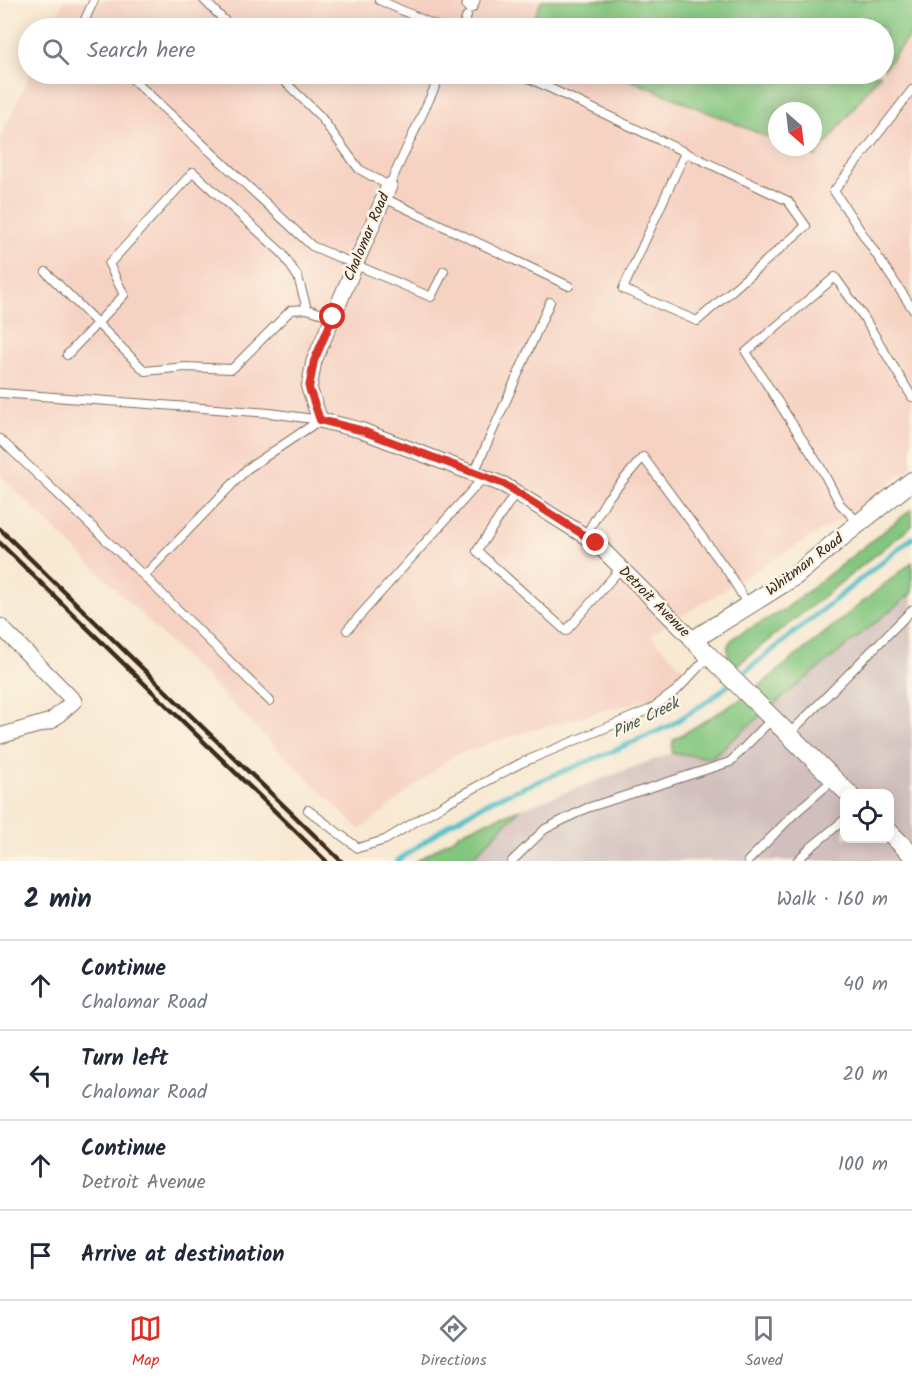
<!DOCTYPE html>
<meta charset="utf-8">
<style>
:root{--surface:#fff;--page:#f6f6f7;--text:#1f2937;--muted:#747a83;--line:#e0e1e3;--accent:#d93025}
body{margin:0;font-family:Kalam,sans-serif;background:var(--page);color:var(--text)}
.controls{position:absolute;right:18px;bottom:18px;display:grid;overflow:hidden;border-radius:12px;box-shadow:0 3px 15px #0003}
.controls button{width:54px;height:54px;display:grid;place-items:center;padding:0;border:0;border-bottom:2px solid var(--line);background:var(--surface);color:var(--text);font:30px sans-serif}
.compass{position:absolute;left:768px;top:102px;width:54px;height:54px;border-radius:50%;background:var(--surface);box-shadow:0 3px 15px #0003;rotate:152deg}
.stop{position:absolute;width:18px;height:18px;margin:-14px;border:4px solid #d93025;border-radius:50%;background:#fff}
.stop.end{background:#d93025;border-color:#fff;box-shadow:0 2px 6px #0008}
.list{margin:0;padding:0;list-style:none}
h2{display:flex;justify-content:space-between;align-items:center;height:78px;margin:0;padding:0 24px;font-size:26px}
h2 small{font-size:20px;font-weight:400;color:var(--muted)}
.list li{display:grid;grid-template-columns:39px 1fr auto;gap:18px;align-items:center;box-sizing:border-box;height:90px;padding:0 24px;border-top:2px solid var(--line)}
.list b{display:block;font-size:22px;white-space:nowrap}
.list p{margin:0;font-size:20px;white-space:nowrap;color:var(--muted)}
.list em{font-size:20px;font-style:normal;color:var(--muted)}
.icon{flex:none;width:33px;height:33px;fill:none;stroke:currentColor;stroke-width:2;stroke-linecap:round;stroke-linejoin:round}
.map{position:relative;flex:none;width:912px;height:861px;overflow:hidden}
.search{position:absolute;background:var(--surface);box-shadow:0 3px 15px #0003;left:18px;right:18px;top:18px;height:66px;display:flex;align-items:center;gap:15px;box-sizing:border-box;padding:0 21px;border-radius:33px;color:var(--muted);font-size:22px}
.sheet{height:438px;background:var(--surface)}
nav{display:flex;justify-content:space-around;align-items:center;box-sizing:border-box;height:84px;border-top:2px solid var(--line);background:var(--surface);font-size:16px;color:var(--muted)}
nav a{display:grid;justify-items:center;gap:3px}
nav .on{color:var(--accent)}
.map>svg:first-child{display:block}
.built{fill:#f6d2c3;fill-rule:evenodd}
.industrial{fill:#d1bfbd;fill-rule:evenodd}
.green{fill:#83c67f;stroke:#5f784e;stroke-width:1.5}
.lines{fill:none;stroke-linecap:round;stroke-linejoin:round}
.stream{stroke:#52bfca;stroke-width:5}
.service-casing{stroke:#7d6d5d;stroke-width:10}
.minor-casing{stroke:#7d6d5d;stroke-width:17}
.tertiary-casing{stroke:#7d6d5d;stroke-width:20}
.service{stroke:#fff;stroke-width:8}
.minor{stroke:#fff;stroke-width:15}
.tertiary{stroke:#fff;stroke-width:18}
.rail{stroke:#3b2a1e;stroke-width:4.5}
.route{stroke:#d93025;stroke-width:8}
.labels{text-anchor:middle;dominant-baseline:central;stroke-width:5;stroke-linejoin:round;paint-order:stroke}
.street-label{font-size:15px;fill:#3b2a1e;stroke:#fcf5e5}
.water-label{font-size:16px;font-style:italic;fill:#425752;stroke:#fcf5e5}
</style>
<div class="map">
<svg width="912" height="861" viewBox="0 0 912 861">
<rect width="100%" height="100%" fill="#fcf5e5"/>
<filter id="ink" filterUnits="userSpaceOnUse"><feTurbulence type="fractalNoise" baseFrequency=".0167" numOctaves="2"/><feDisplacementMap in="SourceGraphic" scale="12" xChannelSelector="R" yChannelSelector="G"/><feConvolveMatrix kernelMatrix="1 2 1 2 8 2 1 2 1" color-interpolation-filters="sRGB"/></filter>
<filter id="wash" filterUnits="userSpaceOnUse"><feTurbulence type="fractalNoise" baseFrequency=".008" numOctaves="4" result="noise"/><feDisplacementMap in="SourceGraphic" scale="24" xChannelSelector="R" yChannelSelector="G"/><feGaussianBlur stdDeviation="1.35" result="paint"/><feColorMatrix in="noise" values="0 0 0 0 0 0 0 0 0 0 0 0 0 0 0 0 0 1.4 0 .05"/><feComposite in="paint" operator="in"/></filter>
<g filter="url(#wash)">
<rect width="100%" height="100%" fill="#f8e9d3"/>
<path class="built" d="M64 0H458L469 5 472 0H912V466L852 512 650 635 685 671 652 698 525 732 454 755 360 830 0 475V140L30 74H884V28H51ZM777 111H813V147H777Z"/>
<path class="industrial" d="M912 593V861H469L520 809 672 753 711 758 765 711ZM844 794H890V838H844Z"/>
<path class="green" d="M542 0H912V32L884 69V28H529Z
M616 74H880L816 157 791 147H813V111H777V141Z
M912 509V526L736 666 728 660V645L734 637 784 610Z
M912 562V593L766 711 711 758 672 753 673 740 748 695Z
M520 809 469 861H417L466 830Z"/>
<g class="lines">
<path class="stream" d="M397 861 451 823 490 801 613 751 671 725 711 699 912 538"/>
</g>
</g>
<g filter="url(#ink)">
<g class="lines">
<g class="service-casing">
<path id="service" d="M204 0 232 28
M379 0 441 28
M81 28 94 0
M462 28 467 16
M127 74 312 246 431 297 444 271
M277 74 320 116 359 169 389 186 441 74
M520 74 788 201 806 226 697 321 623 289 685 153
M912 90 834 191 912 308
M384 198 569 286
M46 272 145 371 185 367 232 369 291 310 307 309 333 317
M67 355 124 295 109 264 193 172 282 253 298 277 307 309
M0 393 270 413 320 420
M0 439 144 576 270 701
M474 473 550 302
M516 492 477 551 566 631 621 568
M858 522 840 504 822 470 746 352 835 277 863 316 912 397
M585 536 607 499 643 457 728 572 748 605
M144 576 247 469 320 420
M347 630 484 477
M789 734 912 610
M308 810 358 848 385 840 448 802 521 763 651 709 677 690 709 656
M512 861 545 829 587 808 730 762 773 718
M748 861 794 814 833 780
M797 861 810 848 844 820"/>
</g>
<g class="minor-casing">
<path id="minor" d="M470 5 472 0
M389 186 314 361 309 388 320 420 360 430 504 485 596 543 693 640
M0 626 74 701 51 721 0 736"/>
</g>
<g class="tertiary-casing">
<path id="tertiary" d="M849 794 693 640 795 576 838 540 912 481
M890 833 912 855"/>
</g>
<use href="#service" class="service"/>
<use href="#minor" class="minor"/>
<use href="#tertiary" class="tertiary"/>
<path class="rail" d="M0 529 224 748 341 861
M0 543 326 861"/>
</g>
</g>
<g class="lines" filter="url(#ink)">
<path class="route" d="M333 317 314 361 309 388 320 420 360 430 504 484 596 543"/>
</g>
<g class="labels">
<g class="street-label">
<text transform="translate(367 237) rotate(-67)">Chalomar Road</text>
<text transform="translate(805 565) rotate(-37)">Whitman Road</text>
<text transform="translate(654 602) rotate(45)">Detroit Avenue</text>
</g>
<g class="water-label">
<text transform="translate(646 718) rotate(-26)">Pine Creek</text>
</g>
</g>
</svg>
<div class="controls">
<button><svg class="icon" aria-label="locate" viewBox="0 0 24 24"><circle cx="12" cy="12" r="6"/><path d="M12 2v4M12 18v4M2 12h4M18 12h4"/></svg></button>
</div>
<svg class="compass" viewBox="-18 -18 36 36"><path d="M0-13l5 13h-10z" fill="#e53935"/><path d="M0 13l5-13h-10z" fill="#747a83"/></svg>
<div class="stop" style="left:333px;top:317px"></div>
<div class="stop end" style="left:596px;top:543px"></div>
<div class="search"><svg class="icon" aria-label="search" viewBox="0 0 24 24"><circle cx="10" cy="10" r="6"/><path d="M15 15l6 6"/></svg>Search here</div>
</div>
<section class="sheet">
<h2>2 min<small>Walk · 160 m</small></h2>
<ul class="list">
<li><svg class="icon" aria-label="ahead" viewBox="0 0 24 24"><path d="M12 20V5M6 11l6-6 6 6"/></svg><div><b>Continue</b><p>Chalomar Road</p></div><em>40 m</em></li>
<li><svg class="icon" aria-label="left" viewBox="0 0 24 24"><path d="M17 20v-9H6M10 6l-5 5 5 5"/></svg><div><b>Turn left</b><p>Chalomar Road</p></div><em>20 m</em></li>
<li><svg class="icon" aria-label="ahead" viewBox="0 0 24 24"><path d="M12 20V5M6 11l6-6 6 6"/></svg><div><b>Continue</b><p>Detroit Avenue</p></div><em>100 m</em></li>
<li><svg class="icon" aria-label="arrive" viewBox="0 0 24 24"><path d="M6 21V4h12l-3 4 3 4H6"/></svg><div><b>Arrive at destination</b></div></li>
</ul>
</section>
<nav>
<a class="on"><svg class="icon" aria-label="map" viewBox="0 0 24 24"><path d="M3 6l6-2 6 2 6-2v14l-6 2-6-2-6 2zM9 4v14M15 6v14"/></svg>Map</a>
<a><svg class="icon" aria-label="directions" viewBox="0 0 24 24"><path d="M12 3l9 9-9 9-9-9zM9 14v-3h6M13 9l2 2-2 2"/></svg>Directions</a>
<a><svg class="icon" aria-label="saved" viewBox="0 0 24 24"><path d="M7 4h10v16l-5-4-5 4z"/></svg>Saved</a>
</nav>
